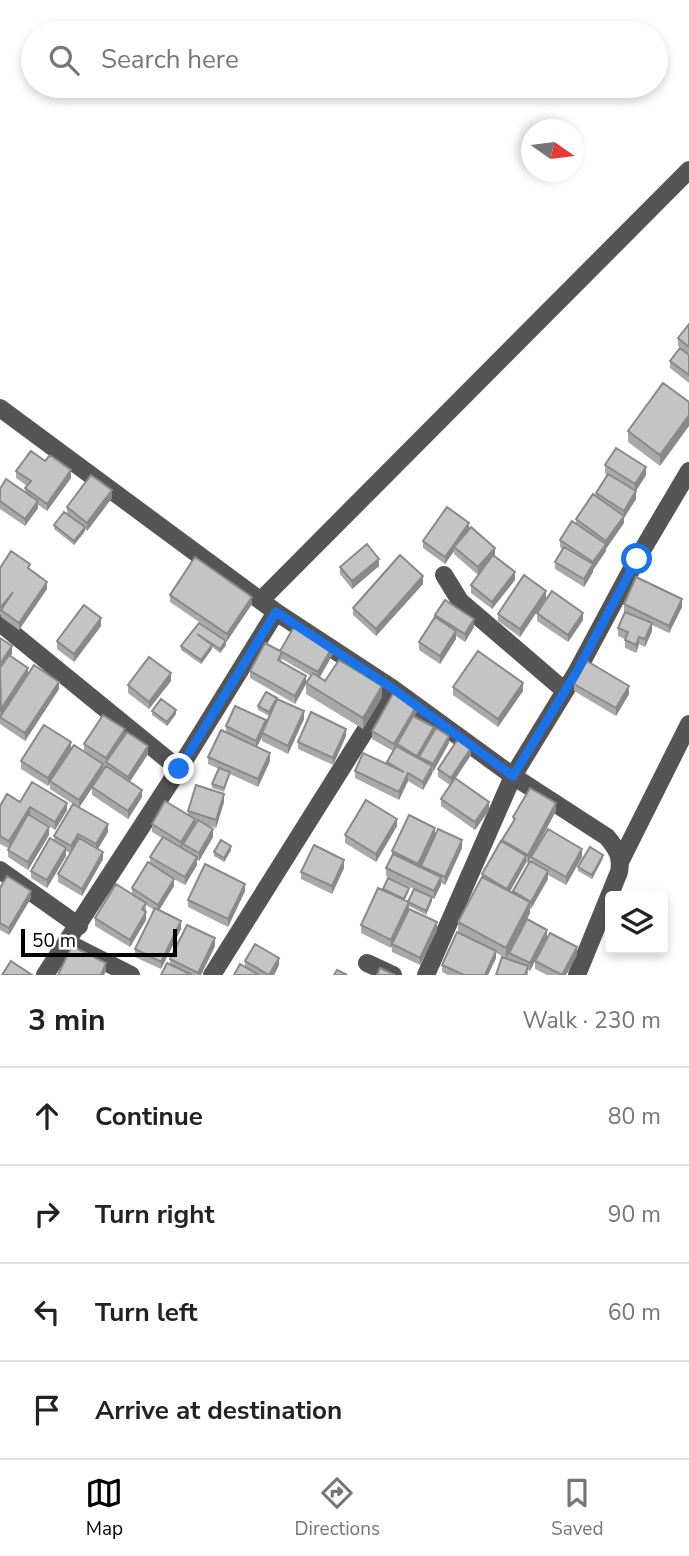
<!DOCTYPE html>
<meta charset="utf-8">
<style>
:root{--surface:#fff;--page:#f6f6f6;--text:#222;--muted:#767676;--line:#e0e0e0;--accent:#000}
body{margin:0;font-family:"Nunito Sans",sans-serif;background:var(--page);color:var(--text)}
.controls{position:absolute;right:21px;bottom:21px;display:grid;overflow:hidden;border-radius:7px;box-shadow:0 4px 10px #0003}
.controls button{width:63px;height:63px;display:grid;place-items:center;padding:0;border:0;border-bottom:2px solid var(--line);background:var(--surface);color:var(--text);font:35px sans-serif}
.compass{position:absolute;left:521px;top:119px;width:63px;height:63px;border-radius:50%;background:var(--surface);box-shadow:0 4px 10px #0003;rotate:104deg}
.scale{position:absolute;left:21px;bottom:18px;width:156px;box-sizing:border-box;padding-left:7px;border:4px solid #000;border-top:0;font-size:19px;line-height:24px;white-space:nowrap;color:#000;-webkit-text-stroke:5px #fff;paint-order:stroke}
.stop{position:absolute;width:21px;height:21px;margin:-16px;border:5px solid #1a73e8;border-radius:50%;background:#fff}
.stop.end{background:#1a73e8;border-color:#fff;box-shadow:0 2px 7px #0008}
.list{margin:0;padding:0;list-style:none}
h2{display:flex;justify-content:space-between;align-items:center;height:91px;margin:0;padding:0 28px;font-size:30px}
h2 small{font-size:23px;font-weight:400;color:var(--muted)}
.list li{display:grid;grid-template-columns:46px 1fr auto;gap:21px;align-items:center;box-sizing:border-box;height:98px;padding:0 28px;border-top:2px solid var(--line)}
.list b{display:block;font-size:26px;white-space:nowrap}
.list em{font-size:23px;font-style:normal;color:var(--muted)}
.icon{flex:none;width:38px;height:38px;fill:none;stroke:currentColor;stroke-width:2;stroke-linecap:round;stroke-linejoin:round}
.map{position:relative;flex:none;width:689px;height:975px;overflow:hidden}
.search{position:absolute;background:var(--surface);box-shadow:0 4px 10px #0003;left:21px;right:21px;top:21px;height:77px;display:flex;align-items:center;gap:18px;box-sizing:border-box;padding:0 24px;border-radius:38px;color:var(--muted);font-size:26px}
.sheet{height:483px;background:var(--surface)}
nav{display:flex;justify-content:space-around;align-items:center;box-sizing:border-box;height:98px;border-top:2px solid var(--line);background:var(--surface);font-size:19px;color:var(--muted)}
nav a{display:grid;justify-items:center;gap:4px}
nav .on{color:var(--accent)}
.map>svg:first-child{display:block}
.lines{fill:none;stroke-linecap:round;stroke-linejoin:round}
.minor{stroke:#555;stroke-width:18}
.wall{fill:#a9a9a9}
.shaded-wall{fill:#898989}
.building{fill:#c4c4c4;stroke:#898989;stroke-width:2}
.route{stroke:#1a73e8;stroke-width:9}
</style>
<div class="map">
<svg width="689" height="975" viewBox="0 0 689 975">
<rect width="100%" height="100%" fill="#fff"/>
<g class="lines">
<path class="minor" d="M0 408 276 612 392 688 513 776 607 837C617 849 622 857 619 872L577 975
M444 575 460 601 565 691
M261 600 689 170
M0 623 179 769
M621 860 689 724
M0 870 79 926
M66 942 131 975
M367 963 393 975
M45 975 179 769 276 612
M212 975 392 688
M426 975 513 776 576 673 637 559 689 471"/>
</g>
<path class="wall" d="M689 324V355L678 346V338Z
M689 355V383L670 368V361Z
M663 383 660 466 628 442V431Z
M605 465 646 475 636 491V499L624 518V523L606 548V551L593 570V572L584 587 555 569V562L562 549 560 547V540L576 523V519L596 496V493L607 475 605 473Z
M16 471 71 478 47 511 38 505V508L25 526 0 509V489L25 492V488L27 486 16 478Z
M112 498 87 531 85 529V531L74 545 54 529V525L67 514V507Z
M469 530 495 555 494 556 515 580 492 609 471 593V585L478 575 454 554V551L445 564 423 548V541Z
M379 566 352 589 340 574V567Z
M0 568 30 570 47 589 19 630 1 617 0 613Z
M423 584 376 636 353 615V608Z
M170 595 252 604 227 641 170 602Z
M546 598 520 637 498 621V614Z
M624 604 682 607 669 633 652 625V631L645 647 639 644 636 653 625 648V639L618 636V628L625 612 624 611Z
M537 613 583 620 568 642 537 621Z
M435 615 474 627 465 642 456 636V639L440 664 419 650V642L435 618Z
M199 623 226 645 220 653 212 647V649L201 664 181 650V646Z
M101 626 74 662 57 649V641Z
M0 638 12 654 10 656 28 674 59 689 25 741 0 724Z
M280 651 333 654 320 677 325 681 382 697 363 729 306 694V683L311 676 282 659 281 662 306 684 295 704 250 678V671Z
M171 681 149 709 128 693V685Z
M574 684 629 694 616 716 574 691Z
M453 687 523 691 498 727 453 695Z
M277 699 304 719 288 754 262 741V737L257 747 270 761 258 787 230 774 224 792 212 788V784L219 769 208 764V757L226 733V726L266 724 269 716 258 710V706Z
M152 711 176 714 167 726 152 715Z
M417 712 414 716 449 743 423 790 408 781 399 800 355 778V771L387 765V762L393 751 372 739V731Z
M125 735 148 754 130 782 142 797 128 819 92 795V788L79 807 108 832 98 849 103 859 82 896 58 882V874L70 853 66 851V856L47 888 31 878V871L54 841V836L73 804 50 789V784L48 786 21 769V761L71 748 84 751V744Z
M346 736 333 765 298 749V742Z
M471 755 455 779 489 810 475 830 441 806V799L450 785 438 777V769Z
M20 802 67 810 55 830 30 814 49 835 28 870 8 857V848L0 844V806Z
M224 802 216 828 206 825 213 837 199 861 197 860V865L185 885 174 879V886L159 910 181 929 161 969 135 957V949L154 910 146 905V920L130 947 95 926V918L132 894V888L150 864V857L162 838 152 832V824L188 815V811Z
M556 811 528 863 526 862 510 892 513 893V891L531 861V857H582L566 885 548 875V879L530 909V913L527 919 547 937 530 971 528 970V975H496L504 957 496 953V958L488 975H448L442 972V965L458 933V922L482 877V874L502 842 513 823V817Z
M397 826 376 862 345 843V835Z
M435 836 420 868H421V866L462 848 445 885 441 883 434 899 432 898V901L426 915 409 906V909L437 930 420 965 392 952V946L391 948 361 933V925L383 890 409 891 405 900 408 902 414 889 386 876V868L392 856V851Z
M231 850 224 862 214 856V852Z
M603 858 592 879 578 871V867Z
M344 868 332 894 301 879V872Z
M0 888 31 898 9 935 0 930Z
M245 891 228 927 188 907V900Z
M215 946 201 975H161L170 964V959Z
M577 955 566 975H547L535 969V961Z
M245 961 279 965 274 975H234L245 967Z"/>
<path class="shaded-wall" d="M689 415V426L660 466V455Z
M646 467V475L635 492V484Z
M71 470V478L47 511V504Z
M112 490V498L87 531V523Z
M636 491V499L624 518V511Z
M38 501V508L25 526V519Z
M624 516V523L606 549V541Z
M469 523V531L454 547V551L445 564V557Z
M85 527V531L74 545V541Z
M606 544V551L593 570V562Z
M495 548V555L478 575V567Z
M379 559V566L352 589V581Z
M593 564V572L584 587V579Z
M515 572V580L492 609V602Z
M423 576V584L376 636V629Z
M47 582V589L19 630V623Z
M546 591V598L520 637V629Z
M252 597V604L227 641V634Z
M682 599V607L669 633V626Z
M583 613V620L568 642V635Z
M101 618V626L74 662V654Z
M474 619V627L465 642V634Z
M652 623V631L645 647V639Z
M456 631V639L440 664V656Z
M639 637V644L636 653V645Z
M226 641V645L220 653V649Z
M212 645V649L201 664V660Z
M12 646V654L0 671V664Z
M333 646V654L318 680V672Z
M28 668V675L1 717V709Z
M171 673V681L149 709V702Z
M306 676V684L295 704V696Z
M59 682V689L25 741V733Z
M523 683V691L498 727V719Z
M382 686V697L363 729V718Z
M629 686V694L616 716V708Z
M417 705V712L398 745 397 744V747L394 752V744Z
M176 710V714L167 726V722Z
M304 711V719L288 754V746Z
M266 720V728L262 733V737L256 748V741Z
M434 727V735L419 757V760L417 764V756Z
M125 729V737L106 762V766V758Z
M346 729V736L333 765V758Z
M449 736V743L433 772V764Z
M71 742V750L50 781 48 786V778Z
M148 746V754L128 784V777Z
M471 748V755L451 785V778Z
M270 753V761L258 787V779Z
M103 764V771L79 808V800Z
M432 766V774L423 790V782Z
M408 773V781L399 800V792Z
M142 790V797L128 819V811Z
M224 794V802L216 828V820Z
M489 802V810L475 830V822Z
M67 803V810L55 830V822Z
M556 803V811L528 863V855Z
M30 807V814L9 849V841Z
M195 819V827L183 844 181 849V842Z
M397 819V826L376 862V854Z
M108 824V832L96 852V844Z
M49 827V835L28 870V862Z
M435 828V836L418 872V864Z
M213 829V837L199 861V853Z
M78 834V842L71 854V846Z
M462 840V848L445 885V877Z
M231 846V850L224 862V858Z
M66 848V856L47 888V880Z
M582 849V857L566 885V877Z
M103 852V859L82 896V889Z
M603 855V858L592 879V875Z
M526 856V863L507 896V889Z
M197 857V865L185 885V877Z
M344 860V868L332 894V886Z
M548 871V879L531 909V902Z
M441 877V885L434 899V891Z
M174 879V886L158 912V905Z
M245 884V891L228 927V919Z
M31 891V898L9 935V928Z
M432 897V901L426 915V911Z
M409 902V910L391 948V940Z
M530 902V913L506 959V948Z
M146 912V920L130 947V940Z
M181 921V929L161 969V962Z
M437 922V930L420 965V958Z
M547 930V937L530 971V963Z
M215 938V946L201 975H198V973Z
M577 947V955L566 975H562Z
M496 951V958L488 975H485Z
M279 958V965L274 975H269Z
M106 963V971L104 975H101Z"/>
<path class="building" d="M689 324V347L678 338Z
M680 348 689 355V375L670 361Z
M663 383 689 402V415L660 455 628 431Z
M616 448 646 467 635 484 605 465Z
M31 451 45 461 50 455 71 470 47 504 25 488 31 481 16 471Z
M608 474 636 491 624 511 596 493Z
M91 475 112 490 87 523 67 507Z
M6 479 38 501 25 519 0 501V489Z
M593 494 624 516 606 541 576 519Z
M447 507 469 523 445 557 423 541Z
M64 512 85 527 74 541 54 525Z
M572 521 606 544 593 562 560 540Z
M471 527 495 548 478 567 454 547Z
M367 544 379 559 352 581 340 567Z
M564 547 593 564 584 579 555 562Z
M11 551 30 564 28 568 47 582 19 623 1 610 13 592 1 607 0 606V568Z
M400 555 423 576 376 629 353 608Z
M493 555 515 572 492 602 471 585Z
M195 557 252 597 227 634 170 595Z
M524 575 546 591 520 629 498 614Z
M636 577 682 599 669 626 624 604Z
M552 591 583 613 568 635 537 613Z
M445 600 474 619 465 634 435 615Z
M84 605 101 618 74 654 57 641Z
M625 612 652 623 645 639 639 637 636 645 625 640 628 632 618 628Z
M435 617 456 631 440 656 419 642Z
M199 623 226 641 220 649 197 634 212 645 201 660 181 646Z
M295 625 333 646 318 672 280 651Z
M0 638 12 646 0 664Z
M265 643 282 652 278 660 306 676 295 696 250 671Z
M478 651 523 683 498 719 453 687Z
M9 655 28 668 1 709 0 668Z
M149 657 171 673 149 702 128 685Z
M339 660 382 686 363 718 306 683 313 673 325 681Z
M587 661 629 686 616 708 574 684Z
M34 665 59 682 25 733 0 717Z
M266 692 277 698 269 712 258 706Z
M394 692 417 705 394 744 372 731Z
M161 699 176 710 167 722 152 711Z
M277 699 304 711 288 746 262 733Z
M235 706 266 720 256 741 226 726Z
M311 712 346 729 333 758 298 742Z
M103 715 125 729 106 758 84 744Z
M413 716 434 727 417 756 397 744Z
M44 725 71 742 48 778 21 761Z
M436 728 449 736 433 764 419 757Z
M221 730 270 753 258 779 208 757Z
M127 732 148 746 128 777 106 762Z
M458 739 471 748 451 778 438 769Z
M74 745 103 764 79 800 50 781Z
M396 746 432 766 423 782 408 773 399 792 355 771 363 753 404 772 387 762Z
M106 766 142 790 128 811 92 787Z
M219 768 230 772 224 788 212 784Z
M455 778 489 802 475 822 441 799Z
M32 782 67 803 55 822 30 807 9 841 0 836V806L7 794 20 802Z
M196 785 224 794 216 820 188 811Z
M530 788 556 803 528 855 502 840 515 819 513 817Z
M366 800 397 819 376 854 345 835Z
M165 801 195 819 181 842 152 824Z
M73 804 108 824 96 844 78 834 71 846 54 836Z
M28 814 49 827 28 862 8 850Z
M409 815 435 828 418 864 392 851Z
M198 820 213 829 199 853 183 844Z
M438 829 462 840 445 877 421 866Z
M548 829 582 849 566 877 531 857Z
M163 837 197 857 185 877 150 857Z
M50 838 66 848 47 880 31 871Z
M79 838 103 852 82 889 58 874Z
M221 840 231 846 224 858 214 852Z
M501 841 526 856 507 889 482 874Z
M314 845 344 860 332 886 301 872Z
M590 847 603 855 592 875 578 867Z
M393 854 441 877 434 891 386 868Z
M530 861 548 871 531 902 513 891Z
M148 862 174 879 158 905 132 888Z
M205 864 245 884 228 919 188 900Z
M7 876 31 891 9 928 0 923V888Z
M482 877 530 902 506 948 458 922Z
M388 878 409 888 404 899 383 889Z
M116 884 146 903 142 909 146 912 130 940 95 918Z
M378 888 409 902 391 940 361 925Z
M414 889 432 897 426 911 408 902Z
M155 908 181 921 161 962 135 949Z
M409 909 437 922 420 958 392 944Z
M527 919 547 930 530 963 509 953Z
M187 925 215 938 198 973 170 959Z
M457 932 496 951 485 975H464L442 965Z
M550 933 577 947 562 975 535 961Z
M255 944 279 958 269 975 245 961Z
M72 946 106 963 101 975H58Z
M502 957 528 966 525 975H496Z
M11 961 32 975H2Z
M167 963 192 975H161Z
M240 964 259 975H234Z
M380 968 395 975H377Z
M337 970 347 975H334Z"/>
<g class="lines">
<path class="route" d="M179 769 276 612 392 688 513 776 576 673 637 559"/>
</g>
</svg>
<div class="controls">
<button><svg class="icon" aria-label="layers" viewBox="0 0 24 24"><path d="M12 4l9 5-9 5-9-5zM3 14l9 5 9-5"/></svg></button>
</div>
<svg class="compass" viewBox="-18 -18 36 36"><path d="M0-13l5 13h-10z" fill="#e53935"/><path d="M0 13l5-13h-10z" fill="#767676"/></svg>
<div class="scale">50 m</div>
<div class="stop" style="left:637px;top:559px"></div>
<div class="stop end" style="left:179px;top:769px"></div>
<div class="search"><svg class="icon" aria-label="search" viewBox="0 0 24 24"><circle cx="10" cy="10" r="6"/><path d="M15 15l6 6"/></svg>Search here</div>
</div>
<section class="sheet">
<h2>3 min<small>Walk · 230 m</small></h2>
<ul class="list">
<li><svg class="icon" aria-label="ahead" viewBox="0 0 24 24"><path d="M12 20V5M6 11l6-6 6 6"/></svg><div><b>Continue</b></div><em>80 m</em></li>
<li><svg class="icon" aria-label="right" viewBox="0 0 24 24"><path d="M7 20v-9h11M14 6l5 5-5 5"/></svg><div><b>Turn right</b></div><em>90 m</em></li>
<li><svg class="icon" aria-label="left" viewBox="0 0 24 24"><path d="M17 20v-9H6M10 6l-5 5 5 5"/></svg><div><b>Turn left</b></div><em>60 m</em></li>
<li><svg class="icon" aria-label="arrive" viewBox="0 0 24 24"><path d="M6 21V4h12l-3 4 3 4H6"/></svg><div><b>Arrive at destination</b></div></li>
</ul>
</section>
<nav>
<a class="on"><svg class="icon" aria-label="map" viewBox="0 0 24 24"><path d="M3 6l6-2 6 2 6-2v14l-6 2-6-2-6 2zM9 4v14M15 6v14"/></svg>Map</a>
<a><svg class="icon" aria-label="directions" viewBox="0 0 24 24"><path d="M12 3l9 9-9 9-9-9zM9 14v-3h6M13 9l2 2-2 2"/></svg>Directions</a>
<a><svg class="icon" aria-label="saved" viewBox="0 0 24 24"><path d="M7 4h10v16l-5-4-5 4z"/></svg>Saved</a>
</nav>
